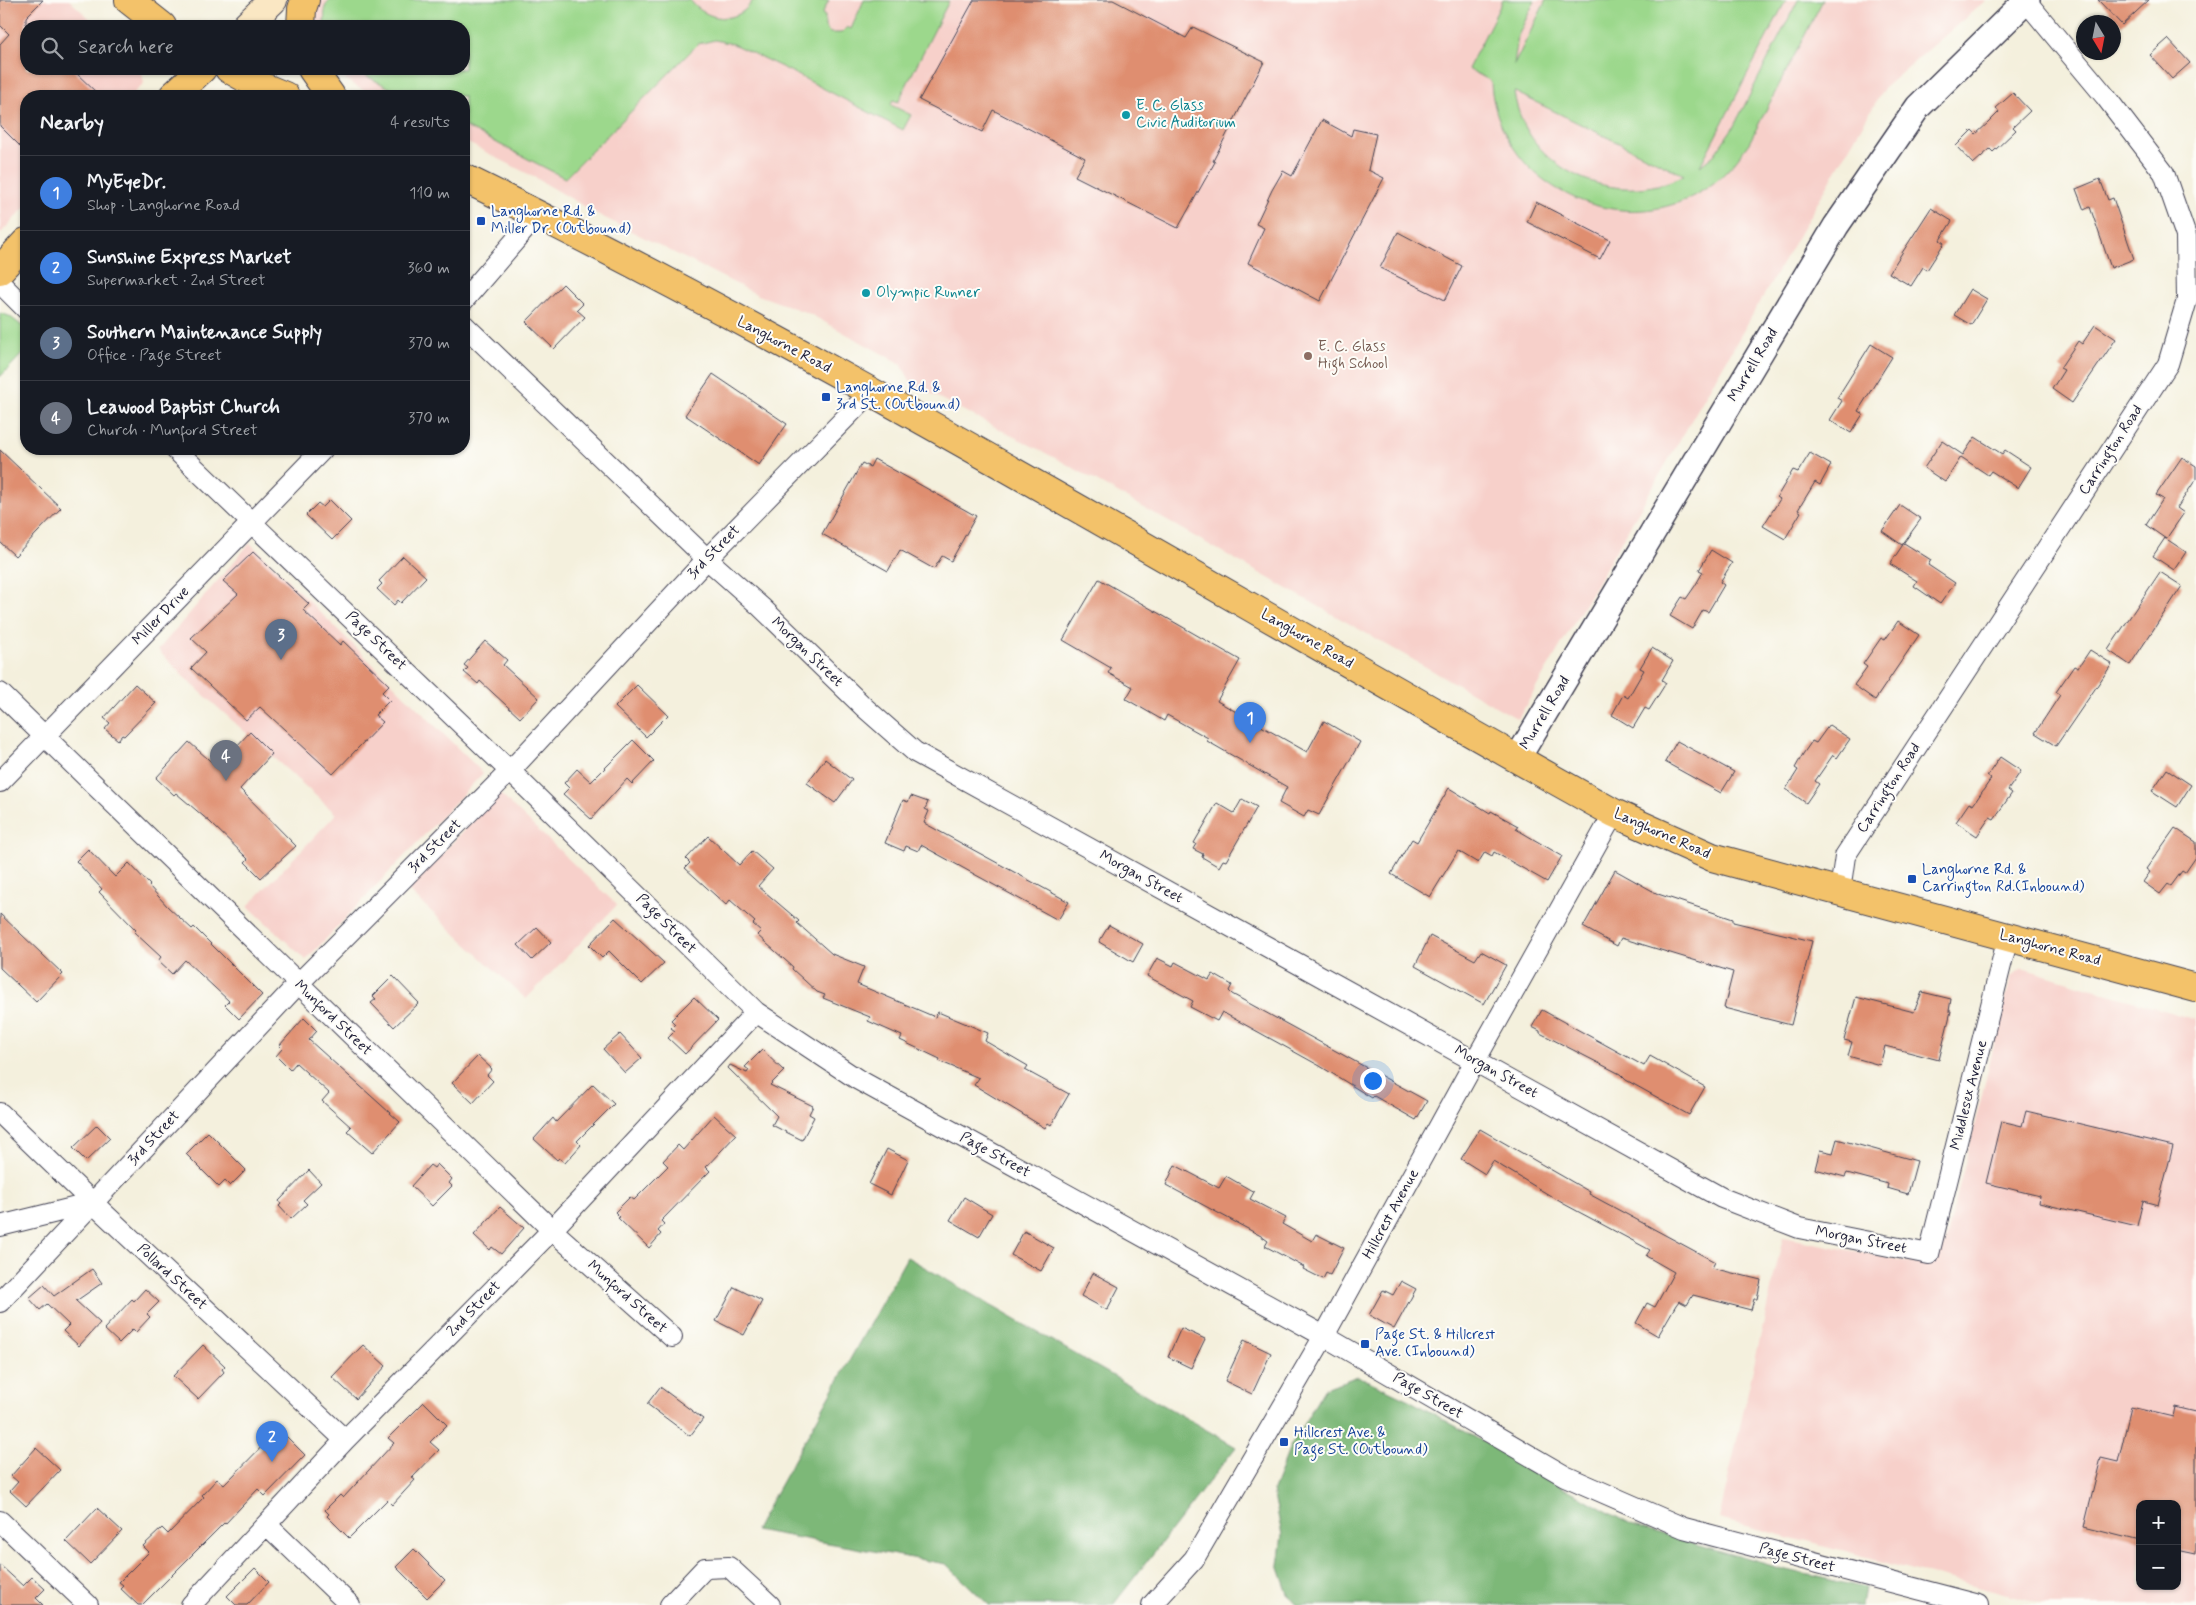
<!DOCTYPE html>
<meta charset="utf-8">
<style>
:root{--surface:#171b24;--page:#242831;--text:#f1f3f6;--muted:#9ea1a6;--line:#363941;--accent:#c8321e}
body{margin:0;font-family:Mynerve,sans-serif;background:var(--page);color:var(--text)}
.controls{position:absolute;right:15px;bottom:15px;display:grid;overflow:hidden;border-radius:10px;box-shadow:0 1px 4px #0004}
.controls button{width:45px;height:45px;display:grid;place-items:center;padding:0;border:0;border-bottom:1px solid var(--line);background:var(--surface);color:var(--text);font:25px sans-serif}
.compass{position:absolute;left:2076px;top:15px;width:45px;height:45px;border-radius:50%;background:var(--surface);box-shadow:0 1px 4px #0004;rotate:170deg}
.you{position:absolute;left:1372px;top:1080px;width:18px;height:18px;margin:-12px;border:4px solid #fff;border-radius:50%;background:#1a73e8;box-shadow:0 0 0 8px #1a73e833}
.badge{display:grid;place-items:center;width:32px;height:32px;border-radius:50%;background:var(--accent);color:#fff;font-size:16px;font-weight:700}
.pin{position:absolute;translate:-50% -41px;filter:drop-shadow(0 1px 2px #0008)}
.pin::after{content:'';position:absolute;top:26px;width:18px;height:15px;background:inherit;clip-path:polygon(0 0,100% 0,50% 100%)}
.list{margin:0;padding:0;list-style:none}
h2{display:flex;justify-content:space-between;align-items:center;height:65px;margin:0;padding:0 20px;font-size:21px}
h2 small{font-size:16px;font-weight:400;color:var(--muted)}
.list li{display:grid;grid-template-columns:32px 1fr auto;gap:15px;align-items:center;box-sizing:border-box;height:75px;padding:0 20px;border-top:1px solid var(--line)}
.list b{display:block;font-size:19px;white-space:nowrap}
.list p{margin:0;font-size:16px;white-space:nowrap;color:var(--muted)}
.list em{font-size:16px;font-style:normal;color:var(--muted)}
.icon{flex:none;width:28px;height:28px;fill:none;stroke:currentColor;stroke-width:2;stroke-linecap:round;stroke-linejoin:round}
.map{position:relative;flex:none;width:2196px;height:1605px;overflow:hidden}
.search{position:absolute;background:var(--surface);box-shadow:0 1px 4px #0004;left:20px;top:20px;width:450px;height:55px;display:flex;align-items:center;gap:12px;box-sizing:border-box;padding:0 18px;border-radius:20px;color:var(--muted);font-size:19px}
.panel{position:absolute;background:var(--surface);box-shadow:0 1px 4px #0004;left:20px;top:90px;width:450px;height:365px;border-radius:20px}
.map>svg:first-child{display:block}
.built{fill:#f7d0ca;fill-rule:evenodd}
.green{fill:#9cd88c;stroke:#5f7d64;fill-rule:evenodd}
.forest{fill:#7db878;stroke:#506d5a}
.building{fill:#df8e70}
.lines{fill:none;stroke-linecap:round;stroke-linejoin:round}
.minor-casing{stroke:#424153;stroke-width:22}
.tertiary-casing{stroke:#424153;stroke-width:28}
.secondary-casing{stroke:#424153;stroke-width:30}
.primary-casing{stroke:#424153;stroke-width:30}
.minor{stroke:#fff;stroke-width:20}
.tertiary{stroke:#fff;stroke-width:25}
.secondary{stroke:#fae7c3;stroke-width:28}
.primary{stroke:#f3c26a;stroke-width:28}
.culture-dot{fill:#0f9aa8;stroke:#fdfcf7;stroke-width:2}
.transit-dot{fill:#1a4fb4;stroke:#fdfcf7;stroke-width:2}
.education-dot{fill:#8d6e63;stroke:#fdfcf7;stroke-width:2}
.labels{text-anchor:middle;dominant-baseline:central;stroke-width:4;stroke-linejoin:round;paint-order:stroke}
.culture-label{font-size:15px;fill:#0d838f;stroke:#fdfcf7;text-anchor:start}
.transit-label{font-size:15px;fill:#164399;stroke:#fdfcf7;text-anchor:start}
.street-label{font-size:15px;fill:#22223b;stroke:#fdfcf7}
.education-label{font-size:15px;fill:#785e54;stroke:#fdfcf7;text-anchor:start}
</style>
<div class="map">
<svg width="2196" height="1605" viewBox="0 0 2196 1605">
<rect width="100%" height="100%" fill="#fdfcf7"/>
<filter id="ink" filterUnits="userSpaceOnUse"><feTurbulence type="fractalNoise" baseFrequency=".02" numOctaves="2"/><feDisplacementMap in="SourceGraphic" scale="10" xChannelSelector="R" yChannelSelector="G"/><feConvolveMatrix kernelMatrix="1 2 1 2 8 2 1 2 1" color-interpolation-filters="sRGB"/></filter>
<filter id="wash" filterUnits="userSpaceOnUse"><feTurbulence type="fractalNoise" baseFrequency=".0096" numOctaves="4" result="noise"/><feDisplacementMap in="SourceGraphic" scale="20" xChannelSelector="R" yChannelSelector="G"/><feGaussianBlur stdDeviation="1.12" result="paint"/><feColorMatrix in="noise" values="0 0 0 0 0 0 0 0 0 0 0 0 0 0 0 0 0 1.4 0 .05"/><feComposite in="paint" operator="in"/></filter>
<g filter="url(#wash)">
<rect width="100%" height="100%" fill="#f4f0dd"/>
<path class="built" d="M0 0H69L98 26H26V69H141L144 83 131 96H26V206L0 234Z
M320 0H1986L1884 88 1518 719 1061 461 912 384 901 364 808 313 758 295 601 216 534 177 464 141V96H376L355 86 332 69H464V26H315L316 9Z
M250 543 483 773 306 960 248 906 336 814 184 677 158 650Z
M499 793 617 905 526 999 408 890Z
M2022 968 2196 1020V1605H2045L1719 1519 1783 1237 1920 1264 1945 1244 2011 977ZM2140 1504H2177V1586H2140Z"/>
<path class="green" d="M329 0H690C706 21 738 26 753 0H829L822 14 825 16V27L830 33H841L847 27 851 29 864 0 949 1 898 102 893 100 891 105 911 115 903 130 788 70 733 44 715 40 698 44 565 178 464 126V96H405L353 69H464V26H324L325 7Z
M1503 0H1535L1518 36 1514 65 1546 0H1786L1700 166 1714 155 1734 126 1798 0H1823L1749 143C1741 154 1734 164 1725 173 1670 227 1585 220 1531 169 1508 146 1492 113 1491 81L1468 69ZM1514 92H1515L1684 175C1617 211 1525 170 1514 92Z
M0 313 9 316 26 329V350L0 377Z"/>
<path class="forest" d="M907 1257 1236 1447 1113 1605H989L946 1564 755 1530Z
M1358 1376 1409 1400 1631 1525 1783 1569 1865 1588 1862 1605H1298L1288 1594 1278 1565 1282 1535 1273 1490 1291 1445 1325 1388Z"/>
<g id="blocks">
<path class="building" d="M0 0H43L26 17V69H72L100 96H26V152L0 126V44L9 34 0 25Z
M974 0H1113L1186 38 1193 27 1264 62 1213 161 1215 162 1178 228 1075 176 1085 158 993 110 982 132 919 100Z
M2098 0H2149L2122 25Z
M2168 39 2190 63 2172 79 2150 55Z
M2013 93 2030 111 2013 127 2016 130 1993 152 1990 149 1973 164 1956 146 1972 130 1976 134 1988 123 1999 112 1996 108Z
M1322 120 1351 136 1353 129 1376 134 1368 170 1384 178 1320 301 1248 263 1264 228 1256 224 1272 190 1283 171 1292 176Z
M2100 179 2108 200 2113 198 2134 259 2111 268 2090 207 2084 210 2076 189Z
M1536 202 1610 240 1600 259 1527 222Z
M1931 208 1952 221 1940 240 1944 243 1936 256 1927 270 1923 267 1911 286 1889 273Z
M1398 232 1462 266 1445 300 1380 268Z
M563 284 583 304 577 310 585 317 554 349 526 322Z
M1970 289 1987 299 1971 325 1954 315Z
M2095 325 2116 339 2072 403 2052 389 2064 370 2060 368 2078 341 2082 344Z
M1871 344 1892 357 1858 411 1863 414 1851 433 1830 420 1842 401 1837 398Z
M713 374 787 424 759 465 685 415Z
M1975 437 2002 454 2005 450 2031 467 2018 488 1991 471 1988 475 1961 457 1945 482 1924 468 1942 441 1963 455Z
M0 450 61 508 15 556 0 542Z
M1810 453 1831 465 1820 485 1815 482 1798 510 1801 512 1785 539 1763 526 1780 499 1777 497 1793 470 1798 472Z
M2182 457 2196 466V479L2177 508 2184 513 2166 539 2146 525 2163 499 2156 495Z
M874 459 976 516 951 561 942 556 934 569 900 550 888 571 822 534 862 463 870 467Z
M330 500 351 521 332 540 306 515 318 503 323 507Z
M1900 505 1921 519 1902 545 1882 531Z
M2165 538 2186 552 2174 570 2153 556Z
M1904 543 1931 560 1928 565 1955 583 1940 604 1914 586 1917 581 1890 564Z
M1711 550 1732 563 1720 582 1724 585 1708 612 1703 610 1692 629 1670 616 1682 597 1686 599 1695 586 1703 572 1699 570Z
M253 552 309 604 303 610 340 645 343 641 389 685 382 692 390 700 375 715 383 722 333 774 260 707 246 720 191 668 206 652 191 638 238 594 223 581Z
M403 556 426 577 401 603 398 600 394 605 377 589 382 584 379 581Z
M2160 572 2182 586 2130 665 2108 650Z
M1099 579 1240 660 1217 701 1307 752 1324 721 1360 742 1319 815 1308 810 1304 817 1279 803 1287 787 1207 741 1208 738 1167 715 1164 721 1126 699 1133 687 1108 673 1111 668 1063 640Z
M1898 621 1919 635 1875 700 1854 685 1867 667 1863 664 1881 638 1885 640Z
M485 641 507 660 503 665 539 698 520 718 480 681 478 684 464 672 468 668 464 665Z
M1652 648 1673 661 1662 680 1666 683 1649 710 1645 708 1633 728 1612 715 1623 695 1628 698 1644 670 1640 668Z
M2090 650 2112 664 2056 746 2035 733 2060 695 2056 692 2074 666 2078 668Z
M135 684 156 703 124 736 122 735 118 740 105 729 110 723 104 718Z
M637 685 668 715 646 737 615 707Z
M1829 725 1850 739 1837 758 1833 755 1815 781 1819 784 1806 803 1786 789 1798 770 1795 768 1803 754 1812 741 1816 743Z
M250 732 272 754 240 789 296 846 261 878 245 862 248 859 210 822 176 793 174 795 156 778 189 742 217 767Z
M633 740 654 761 632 784 627 779 591 819 563 794 569 788 564 783 577 769 591 782Z
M1677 741 1734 772 1721 793 1665 762Z
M2000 757 2021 771 2008 790 2012 793 1994 819 1990 817 1977 836 1956 822 1969 803 1973 805 1991 779 1987 776Z
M825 759 852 780 835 803 807 783Z
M2167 769 2191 785 2177 807 2152 791Z
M1449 788 1490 813 1491 811 1518 826 1516 829 1562 856 1547 882 1494 852 1492 856 1485 852 1478 863 1458 851 1430 897 1391 874 1412 839 1417 842Z
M911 796 928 802 925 809 929 811 924 823 1069 902 1058 920 921 845 918 851 906 846 904 851 885 843 903 800 908 802Z
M1242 799 1257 807 1226 861 1223 860 1219 867 1202 857 1203 854 1193 849 1196 844 1194 843 1217 803 1234 813Z
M2175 828 2196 842V857L2185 873 2182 871 2171 886 2168 884 2160 894 2143 882 2150 872 2146 869Z
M708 836 739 865 752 851 773 869 758 886 799 921 797 923 832 954 864 967 857 984 935 1017 938 1012 988 1033 985 1041 1028 1066 1025 1070 1069 1094 1051 1125 1048 1123 1045 1128 974 1085 979 1078 939 1061 940 1059 900 1040 902 1036 868 1021 870 1017 823 998 825 995 817 992 792 969 793 967 757 935 761 931 753 924 755 922 730 900 726 905 685 868 690 863 686 859Z
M88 849 115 877 129 863 150 885 149 886 168 907 192 929 194 927 262 995 239 1019 225 1005 229 1001 185 960 172 974 158 961 161 957 134 932 136 930 99 892 102 889 76 861Z
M1615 870 1658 894 1733 919V922L1812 941 1791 1025 1724 1008 1733 972 1621 938 1617 946 1583 927Z
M0 914 63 974 36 1002 0 968Z
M615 918 664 963 642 984 609 951 602 958 589 945Z
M1109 925 1143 944 1133 962 1099 942Z
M537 927 551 942 532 960 518 945Z
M1430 936 1475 960 1481 951 1506 965 1484 1004 1415 966Z
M1157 958 1173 966 1175 962 1209 980 1213 974 1232 985 1229 991 1232 994 1427 1101 1416 1120 1374 1096 1372 1098 1320 1066 1222 1012 1217 1021 1190 1007 1193 1001 1147 976Z
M393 976 419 1003 394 1027 371 1003 376 999 373 996Z
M1922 992 1951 999 1949 1011H1951L1939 1060 1885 1046 1880 1065 1848 1056 1852 1042 1844 1040 1856 997 1914 1012Z
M694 997 718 1020 685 1054 668 1038 675 1031 671 1028 675 1024 671 1020Z
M1542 1010 1644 1066 1650 1056 1705 1087 1689 1115 1626 1080 1620 1074 1540 1033V1031L1532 1027Z
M304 1018 317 1031 309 1040 400 1122 372 1153 347 1131 351 1127 322 1101 329 1093 296 1063 290 1070 276 1056 282 1049 279 1046Z
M620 1034 642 1058 625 1073 603 1049Z
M762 1050 784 1071 770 1085 813 1106 809 1114 814 1117 802 1140 772 1125 777 1116 728 1068 730 1065 747 1073 749 1070 745 1067Z
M478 1056 492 1069 487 1075 493 1081 473 1103 452 1083Z
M593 1084 614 1104 577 1141 581 1145 565 1163 559 1158 557 1160 534 1139 553 1118 556 1122Z
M2026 1111 2173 1146 2158 1205 2143 1201 2137 1226 2039 1203 2040 1196 1986 1183 2001 1121 2022 1126Z
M714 1115 736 1135 706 1167 710 1171 661 1221 664 1224 658 1231 661 1234 649 1248 618 1218 620 1217 615 1212 630 1197 634 1200 668 1166 663 1161 678 1145 683 1150Z
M97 1125 110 1138 86 1161 73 1148Z
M1480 1129 1590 1192 1589 1194 1715 1262 1712 1268 1761 1280 1757 1299H1754L1751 1310 1693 1295 1687 1305 1679 1301 1676 1305 1658 1336 1636 1323 1647 1303 1655 1307 1674 1272 1646 1256 1650 1250 1564 1204 1493 1161 1485 1174 1461 1159Z
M208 1132 246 1170 230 1186 225 1181 219 1187 186 1154Z
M1837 1139 1917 1161 1908 1194 1887 1188 1888 1184 1847 1173 1845 1177 1815 1169 1820 1150 1833 1153Z
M887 1149 908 1160 891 1195 869 1184Z
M437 1164 452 1179 449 1183 452 1186 432 1206 411 1186 430 1165 434 1168Z
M1175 1165 1219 1188 1226 1176 1254 1192 1250 1199 1286 1218 1282 1224 1312 1241 1316 1234 1344 1248 1330 1275 1326 1273 1323 1279 1303 1269 1304 1267 1265 1246 1268 1241 1261 1236 1166 1185Z
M309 1170 321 1183 303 1200 307 1204 291 1219 279 1206 281 1204 279 1201Z
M964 1197 992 1214 979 1237 950 1220Z
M500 1207 524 1228 501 1254 492 1247 490 1250 474 1235Z
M1024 1231 1054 1248 1041 1271 1011 1255Z
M92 1269 102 1283 76 1301 100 1323 79 1346 63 1331 69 1325 47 1304 40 1310 29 1298 44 1285 54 1296Z
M1093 1273 1119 1287 1107 1310 1081 1296Z
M1401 1281 1416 1289 1394 1329 1369 1315 1383 1290 1393 1295Z
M734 1287 762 1301 744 1335 716 1321Z
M145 1289 159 1302 147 1314 150 1317 136 1332 133 1329 119 1343 104 1329 132 1299 134 1301Z
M1181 1328 1205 1339 1191 1368 1168 1357Z
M1244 1340 1271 1353 1252 1394 1225 1381Z
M203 1345 225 1366 222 1369 224 1372 198 1399 173 1376Z
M363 1345 386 1366 356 1399 332 1377Z
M660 1387 703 1419 690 1436 647 1404Z
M424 1402 447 1425 430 1442 439 1450 412 1478 415 1480 392 1505 387 1500 349 1538 327 1516 329 1514 325 1510 340 1495 343 1498 394 1443 388 1438Z
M2131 1407 2173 1417 2175 1407 2196 1412V1554L2177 1550V1504H2140V1541L2084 1527 2101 1458 2118 1462Z
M279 1429 305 1455 265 1496 258 1489 225 1524 224 1523 142 1605H138L120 1588 123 1585 119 1582 149 1552 143 1546 162 1528 168 1534 204 1497 202 1495 217 1479 224 1485Z
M36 1448 60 1470 26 1506 10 1491 18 1482 11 1476Z
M97 1508 122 1531 90 1564 66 1541Z
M414 1549 445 1580 427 1598 396 1567Z
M0 1565 23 1586 32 1577 45 1589 36 1598 43 1605H0Z
M255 1568 269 1582 247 1605H236L227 1596Z"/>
</g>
</g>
<g filter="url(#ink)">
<use href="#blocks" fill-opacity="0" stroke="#424153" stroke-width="1"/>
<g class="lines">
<g class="minor-casing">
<path id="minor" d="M0 283 26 309
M464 300 538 214
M464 325 707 559 761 607 865 708 915 752 1722 1198 1799 1228 1929 1254 2008 937
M175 449 510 771 756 1012 857 1079 1324 1336 1565 1476 1684 1528 1979 1605
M0 693 552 1230 672 1337
M0 782 323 449
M1840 891 1845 856 2168 364 2187 300 2186 236 2164 173 2105 96 2026 1
M0 1113 93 1203 345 1440
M0 1226 93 1203
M0 1302 298 984 510 771 707 559 872 391
M0 1521 88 1605
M267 1525 350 1605
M191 1605 345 1440 552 1230 756 1012
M670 1605 705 1568 729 1567 770 1605
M1152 1605 1194 1559 1324 1336 1475 1061 1614 813"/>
</g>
<g class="tertiary-casing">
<path id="tertiary" d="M1517 759 1836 226 1918 107 2027 0"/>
</g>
<g class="secondary-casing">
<path id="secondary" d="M246 26 273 0"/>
</g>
<g class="primary-casing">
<path id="primary" d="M129 0 162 26
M301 26 302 9 305 0
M229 69 256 84 285 96
M312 69 331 96
M173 96 202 69
M464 178C858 371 1231 601 1614 813L1712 857 2196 988
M0 270 26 242"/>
</g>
<use href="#minor" class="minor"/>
<use href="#tertiary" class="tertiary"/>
<use href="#secondary" class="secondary"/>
<use href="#primary" class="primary"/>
</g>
</g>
<g class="culture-dot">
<circle cx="1126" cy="115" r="5"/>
<circle cx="866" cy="293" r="5"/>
</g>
<g class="transit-dot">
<rect x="476" y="216" width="10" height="10" rx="2.5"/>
<rect x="821" y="392" width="10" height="10" rx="2.5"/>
<rect x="1907" y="874" width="10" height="10" rx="2.5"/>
<rect x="1360" y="1339" width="10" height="10" rx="2.5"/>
<rect x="1279" y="1437" width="10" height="10" rx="2.5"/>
</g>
<circle class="education-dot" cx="1308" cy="356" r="5"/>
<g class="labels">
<g class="culture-label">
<text x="1136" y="106">E. C. Glass<tspan x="1136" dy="17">Civic Auditorium</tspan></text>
<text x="876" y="293">Olympic Runner</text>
</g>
<g class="transit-label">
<text x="491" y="212">Langhorne Rd. &amp;<tspan x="491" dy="17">Miller Dr. (Outbound)</tspan></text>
<text x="836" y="388">Langhorne Rd. &amp;<tspan x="836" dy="17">3rd St. (Outbound)</tspan></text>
<text x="1922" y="870">Langhorne Rd. &amp;<tspan x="1922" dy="17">Carrington Rd.(Inbound)</tspan></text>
<text x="1375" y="1335">Page St. &amp; Hillcrest<tspan x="1375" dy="17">Ave. (Inbound)</tspan></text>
<text x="1294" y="1433">Hillcrest Ave. &amp;<tspan x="1294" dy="17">Page St. (Outbound)</tspan></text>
</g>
<g class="street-label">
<text transform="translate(784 345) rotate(28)">Langhorne Road</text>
<text transform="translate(1753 365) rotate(-59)">Murrell Road</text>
<text transform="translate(2111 450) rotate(-57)">Carrington Road</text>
<text transform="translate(714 552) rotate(-46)">3rd Street</text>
<text transform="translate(161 616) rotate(-46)">Miller Drive</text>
<text transform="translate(1307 639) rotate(30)">Langhorne Road</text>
<text transform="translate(376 641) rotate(44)">Page Street</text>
<text transform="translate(807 652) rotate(44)">Morgan Street</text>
<text transform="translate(1545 713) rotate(-59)">Murrell Road</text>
<text transform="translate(1889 788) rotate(-57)">Carrington Road</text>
<text transform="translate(1662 834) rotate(24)">Langhorne Road</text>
<text transform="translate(435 846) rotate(-45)">3rd Street</text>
<text transform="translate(1141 877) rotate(29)">Morgan Street</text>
<text transform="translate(666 924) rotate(45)">Page Street</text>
<text transform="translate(2050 948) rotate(15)">Langhorne Road</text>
<text transform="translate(333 1018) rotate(44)">Munford Street</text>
<text transform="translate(1496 1072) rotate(29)">Morgan Street</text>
<text transform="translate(1969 1095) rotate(-76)">Middlesex Avenue</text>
<text transform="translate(154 1138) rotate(-47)">3rd Street</text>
<text transform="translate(995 1155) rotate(29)">Page Street</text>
<text transform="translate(1391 1214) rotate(-61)">Hillcrest Avenue</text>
<text transform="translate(1861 1240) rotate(11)">Morgan Street</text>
<text transform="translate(172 1277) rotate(43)">Pollard Street</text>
<text transform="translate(627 1297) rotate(42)">Munford Street</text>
<text transform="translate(474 1309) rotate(-46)">2nd Street</text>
<text transform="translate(1428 1396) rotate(30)">Page Street</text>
<text transform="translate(1797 1558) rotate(15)">Page Street</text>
</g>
<g class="education-label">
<text x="1318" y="347">E. C. Glass<tspan x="1318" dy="17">High School</tspan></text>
</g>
</g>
</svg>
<div class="controls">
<button>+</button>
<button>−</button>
</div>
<svg class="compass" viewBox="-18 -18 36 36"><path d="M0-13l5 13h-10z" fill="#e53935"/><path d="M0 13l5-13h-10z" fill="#9ea1a6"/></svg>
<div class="you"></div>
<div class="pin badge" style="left:1250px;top:743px;background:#3f7fe0">1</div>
<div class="pin badge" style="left:272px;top:1462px;background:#3f7fe0">2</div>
<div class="pin badge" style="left:281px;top:660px;background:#5c6f8a">3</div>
<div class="pin badge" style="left:226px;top:781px;background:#6b7280">4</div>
<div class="search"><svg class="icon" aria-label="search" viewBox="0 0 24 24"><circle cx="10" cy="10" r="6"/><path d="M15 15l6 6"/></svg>Search here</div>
<section class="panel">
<h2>Nearby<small>4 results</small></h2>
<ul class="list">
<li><span class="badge" style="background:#3f7fe0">1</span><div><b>MyEyeDr.</b><p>Shop · Langhorne Road</p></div><em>110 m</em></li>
<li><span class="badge" style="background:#3f7fe0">2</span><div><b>Sunshine Express Market</b><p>Supermarket · 2nd Street</p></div><em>360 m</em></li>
<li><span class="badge" style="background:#5c6f8a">3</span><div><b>Southern Maintenance Supply</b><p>Office · Page Street</p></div><em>370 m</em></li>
<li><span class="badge" style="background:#6b7280">4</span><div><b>Leawood Baptist Church</b><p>Church · Munford Street</p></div><em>370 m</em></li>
</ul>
</section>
</div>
